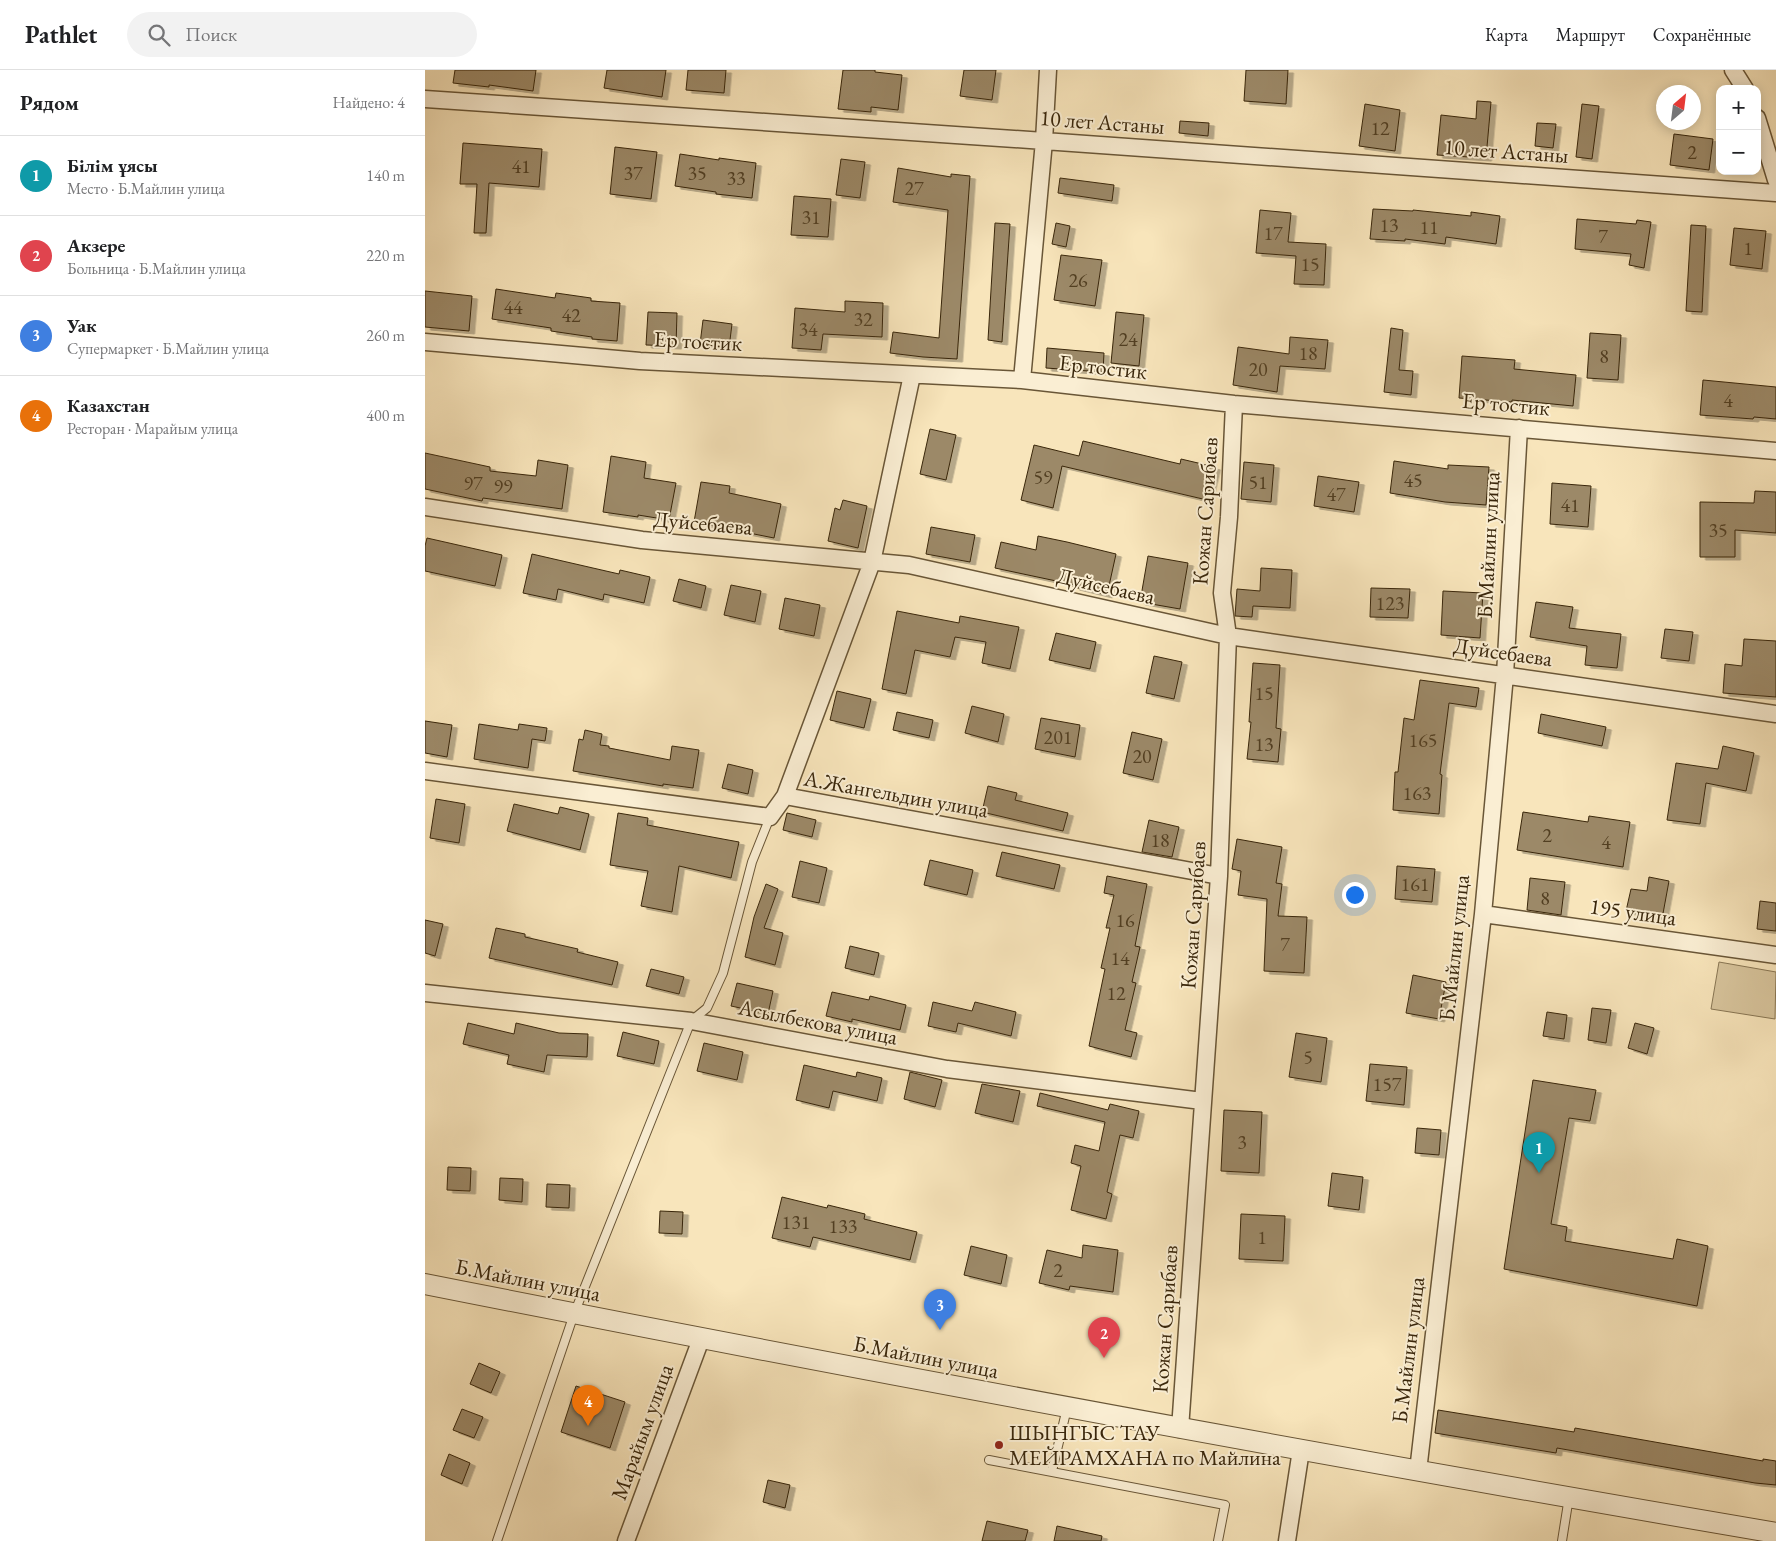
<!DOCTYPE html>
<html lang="ru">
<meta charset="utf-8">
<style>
:root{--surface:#fff;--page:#f2f2f2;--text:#202124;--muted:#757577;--line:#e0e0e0;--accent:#ea580c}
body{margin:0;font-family:"EB Garamond",serif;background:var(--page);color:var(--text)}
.controls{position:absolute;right:15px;top:15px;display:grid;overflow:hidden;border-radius:10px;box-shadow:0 2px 12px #0003}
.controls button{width:45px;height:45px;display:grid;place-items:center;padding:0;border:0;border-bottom:1px solid var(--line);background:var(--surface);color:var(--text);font:25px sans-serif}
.compass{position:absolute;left:1231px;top:15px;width:45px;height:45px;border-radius:50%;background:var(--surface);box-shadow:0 2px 12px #0003;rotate:28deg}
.you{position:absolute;left:929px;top:824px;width:18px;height:18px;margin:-12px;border:4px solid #fff;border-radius:50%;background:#1a73e8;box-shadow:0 0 0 8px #1a73e833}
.badge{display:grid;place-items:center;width:32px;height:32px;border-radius:50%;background:var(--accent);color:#fff;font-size:16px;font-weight:700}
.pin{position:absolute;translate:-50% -41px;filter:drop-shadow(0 1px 2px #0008)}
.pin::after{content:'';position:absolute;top:26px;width:18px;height:15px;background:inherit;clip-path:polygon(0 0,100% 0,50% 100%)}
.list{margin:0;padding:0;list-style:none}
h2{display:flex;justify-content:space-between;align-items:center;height:65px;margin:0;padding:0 20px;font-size:21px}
h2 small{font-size:16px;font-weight:400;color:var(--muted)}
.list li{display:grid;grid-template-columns:32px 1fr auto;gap:15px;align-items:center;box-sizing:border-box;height:80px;padding:0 20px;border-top:1px solid var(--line)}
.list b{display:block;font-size:19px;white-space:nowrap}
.list p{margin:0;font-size:16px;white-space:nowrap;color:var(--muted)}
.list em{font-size:16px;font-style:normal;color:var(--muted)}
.icon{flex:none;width:28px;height:28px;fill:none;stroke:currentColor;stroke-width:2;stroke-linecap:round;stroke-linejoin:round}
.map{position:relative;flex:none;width:1351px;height:1471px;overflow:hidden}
header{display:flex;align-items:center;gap:30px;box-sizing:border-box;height:70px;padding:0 25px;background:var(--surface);border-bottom:1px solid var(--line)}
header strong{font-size:24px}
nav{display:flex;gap:28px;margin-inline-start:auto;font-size:18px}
.search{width:350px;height:45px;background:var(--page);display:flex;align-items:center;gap:12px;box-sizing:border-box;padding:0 18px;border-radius:28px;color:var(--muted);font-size:19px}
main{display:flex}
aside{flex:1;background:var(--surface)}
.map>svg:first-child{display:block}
.green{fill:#d8c59d;stroke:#887654}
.building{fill:#9c8967;stroke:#39260b;filter:url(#shadow)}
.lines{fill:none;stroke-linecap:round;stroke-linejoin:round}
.service-casing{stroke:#695637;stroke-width:10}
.minor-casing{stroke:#695637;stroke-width:19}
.tertiary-casing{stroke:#695637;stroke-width:22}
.service{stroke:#faeed3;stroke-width:8}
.minor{stroke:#faeed3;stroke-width:16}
.tertiary{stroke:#faeed3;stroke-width:20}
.poi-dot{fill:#8f2418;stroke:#faeed3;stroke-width:2}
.labels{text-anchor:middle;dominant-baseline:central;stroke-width:4;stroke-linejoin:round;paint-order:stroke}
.number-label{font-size:20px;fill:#523f22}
.street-label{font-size:22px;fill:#39260b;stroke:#faeed3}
.poi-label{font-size:22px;fill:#39260b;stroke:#faeed3;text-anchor:start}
</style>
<header>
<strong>Pathlet</strong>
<div class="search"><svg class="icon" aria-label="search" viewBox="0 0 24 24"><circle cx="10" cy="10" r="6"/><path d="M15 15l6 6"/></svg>Поиск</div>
<nav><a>Карта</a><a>Маршрут</a><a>Сохранённые</a></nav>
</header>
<main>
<aside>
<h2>Рядом<small>Найдено: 4</small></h2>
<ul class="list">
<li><span class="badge" style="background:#0f9aa8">1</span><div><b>Білім ұясы</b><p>Место · Б.Майлин улица</p></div><em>140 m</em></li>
<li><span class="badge" style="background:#e0444e">2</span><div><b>Акзере</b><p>Больница · Б.Майлин улица</p></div><em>220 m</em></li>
<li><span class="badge" style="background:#3f7fe0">3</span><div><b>Уак</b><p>Супермаркет · Б.Майлин улица</p></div><em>260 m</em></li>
<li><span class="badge" style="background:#e8710a">4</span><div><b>Казахстан</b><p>Ресторан · Марайым улица</p></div><em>400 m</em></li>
</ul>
</aside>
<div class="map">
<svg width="1351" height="1471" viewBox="0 0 1351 1471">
<defs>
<filter id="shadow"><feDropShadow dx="5.5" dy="3" stdDeviation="0" flood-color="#0004"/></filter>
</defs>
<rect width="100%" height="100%" fill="#f8e5bb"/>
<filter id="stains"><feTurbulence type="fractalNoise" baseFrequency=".004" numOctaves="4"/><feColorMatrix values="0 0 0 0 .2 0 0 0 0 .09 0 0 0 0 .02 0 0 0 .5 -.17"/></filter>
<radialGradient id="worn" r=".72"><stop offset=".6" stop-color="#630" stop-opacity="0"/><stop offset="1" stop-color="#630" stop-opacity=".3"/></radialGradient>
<path class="green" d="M1294 892 1351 902 1350 949 1286 939Z"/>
<path class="building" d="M30 0H111L108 21 64 15V17L28 13Z
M182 0H241L237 27 179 18Z
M263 0H301L299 23 261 20Z
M418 0H450V2L477 5 473 40 446 37V42L413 39Z
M539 0H571L567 30 535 26Z
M821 0H863L861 34 819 31Z
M1052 31 1066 32 1061 88 1012 85 1016 45 1051 49Z
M940 34 975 40 970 81 934 76Z
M1157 34 1174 36 1167 89 1151 87Z
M755 51 784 53 783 66 754 63Z
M1112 53 1131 54 1128 78 1110 76Z
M1249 64 1288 69 1284 100 1245 95Z
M38 73 117 79 114 117 64 113 61 163H49L52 114H35Z
M190 77 232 82 226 129 185 124Z
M255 84 294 90V88L331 93 327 128 291 124V122L250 116Z
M416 89 440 92 435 128 411 125Z
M473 98 526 107V104L545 106 532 289 498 287 465 283 468 262 514 268 523 140 468 132Z
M635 108 689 115 687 131 633 123Z
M369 126 406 129 403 167 366 165Z
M948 139 988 141V140L1046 146V142L1075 146 1071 174 1021 167 1020 174 980 169V171L945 169Z
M835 140 866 143 863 172 901 174 899 215 869 214 871 186 831 183Z
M1152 149 1211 154 1212 150 1226 152 1219 198 1204 195 1206 184 1150 179Z
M570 153 585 154 577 272 563 270Z
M631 153 645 156 641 177 627 174Z
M1266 155 1281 156 1277 242 1261 241Z
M1309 158 1341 161 1337 199 1305 195Z
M636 185 677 190 670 236 629 230Z
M71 219 130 228 131 223 166 228V231L195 233 192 271 167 269V267L126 261V258L67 249Z
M0 221 47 226 44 261 0 257Z
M420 231 458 233 457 267 398 264 396 280 367 278 370 238 420 242Z
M223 242 252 243 251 276 221 275Z
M691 242 719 245 714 296 686 293Z
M278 250 307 254 304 278 275 274Z
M966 258 978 260 974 300 988 301 986 325 959 322Z
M1165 263 1196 265 1193 310 1162 308Z
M865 267 903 270 900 299 855 296 852 322 808 315 813 277 864 284Z
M622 278 679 283 678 302 621 298Z
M1037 286 1090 290 1089 299 1151 305 1148 336 1087 330V332L1034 328Z
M1278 310 1351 317V349L1329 347 1328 349 1275 345Z
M505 359 531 365 521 410 495 404Z
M658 371 755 394 756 389 790 397 782 430 637 396 628 438 596 430 609 375 654 386Z
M0 383 65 397V401L111 406 113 390 143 395 137 439 58 428 57 431 0 419Z
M186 386 221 392 219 408 251 413 244 450 213 445V447L178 442Z
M969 391 1023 399V395L1064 397 1061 435 1020 432 965 423Z
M819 392 849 395 846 432 816 429Z
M893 406 934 412 929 442 889 436Z
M276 412 305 416 304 423 356 434 349 468 269 452Z
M1127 413 1166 416 1163 457 1125 454Z
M1330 421 1351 422V463L1310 460V487H1275V432L1329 433Z
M418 430 442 436 433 478 403 471 410 438 415 440Z
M506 457 550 465 545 492 501 484Z
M613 466 642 472 691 484 682 525 649 517 650 515 570 498 576 472 611 480Z
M2 468 77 485 70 516 0 501V476Z
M107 484 194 504 195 500 225 507 219 533 179 524 178 530 133 519 131 530 98 523Z
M723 486 763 493 755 539 715 532Z
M836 498 867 500 865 538 828 536 827 547 810 546 812 519 835 521Z
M254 509 281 516 276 538 248 531Z
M306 515 336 521 330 552 299 545Z
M946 518 985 519 983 548 945 547Z
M1018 521 1058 523 1055 568 1016 565Z
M360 528 395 535 389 566 354 559Z
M1111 532 1148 537 1144 558 1196 564 1192 598 1160 595 1162 576 1105 567Z
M472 541 534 553 535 546 594 557 585 599 557 593 561 572 530 567 525 587 490 580 481 624 457 619Z
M1240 559 1268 562 1264 591 1236 588Z
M631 563 671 572 665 599 624 590Z
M1319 569 1351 571V627L1298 623 1300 594 1317 596Z
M729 586 757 592 749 629 721 623Z
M828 593 855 595 851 658 856 659 853 692 822 689 826 652H824Z
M995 610 1054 618 1051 637 1024 633 1015 704 1017 705 1014 744 968 740 970 702H973L979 648 989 650Z
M412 621 446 629 439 658 405 650Z
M547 636 579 644 573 672 540 663Z
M472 642 508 650 504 668 468 660Z
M1116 644 1181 657 1177 676 1113 663Z
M616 648 655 655 650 687 610 679Z
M0 651 27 655 22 687 0 683Z
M54 654 93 660 94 654 122 658 120 671 107 669 103 698 49 689Z
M160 660 177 664 175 675 184 676V678L245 690 247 676 274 680 268 718 238 714V716L148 701 154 669 158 670Z
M707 662 737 669 728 710 698 703Z
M1298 676 1329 683 1321 721 1281 713 1275 754 1242 750 1251 693 1293 699Z
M303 694 328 700 323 724 297 718Z
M563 716 592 723 590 730 643 743 638 761 557 742Z
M11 729 40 734 34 773 5 768Z
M89 734 133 744 135 737 164 744 155 780 82 761Z
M1098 742 1163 752 1164 746 1205 752 1198 797 1092 780Z
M193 743 223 748 222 755 314 772 306 808 254 796 247 842 216 836 223 801 185 795Z
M362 743 391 750 387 767 358 760Z
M724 750 754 757 747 787 717 782Z
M812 769 857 777 851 813 857 814 853 846 882 847 879 903 839 901 842 829 813 825 816 801 807 799Z
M577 782 635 795 629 819 571 806Z
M505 790 548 800 542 825 499 815Z
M375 791 402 798 394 833 367 827Z
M972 796 1010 799 1007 832 970 829Z
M682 806 722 814 710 876 715 877 707 912 711 913 700 960 712 963 706 987 664 976 680 899 676 898 685 858H681L689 825 679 823Z
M1224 807 1244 811 1237 849 1201 841 1206 819 1222 821Z
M1105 808 1140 812 1136 845 1102 840Z
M341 814 353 819 339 858 358 863 350 895 320 887 329 847Z
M1335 831 1351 833V861L1332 859Z
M0 850 18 854 10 886 0 883Z
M71 858 100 864V867L153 879 152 882 193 892 187 915 64 888Z
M425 876 454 883 449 905 420 898Z
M226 899 259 907 254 924 221 916Z
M988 905 1021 912 1014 949 981 943Z
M312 913 348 921 343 944 306 936Z
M407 922 444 930 445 926 481 935 475 960 427 949V952L401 946Z
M508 932 547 941 550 932 591 942 586 966 533 953 531 962 503 956Z
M1167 938 1186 940 1181 973 1163 970Z
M1122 942 1142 945 1139 969 1118 966Z
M43 953 89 964 91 953 134 963 163 964 162 987 122 985 119 1002 82 994 84 985 38 974Z
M1210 953 1229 958 1222 984 1203 978Z
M198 962 234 971 229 994 192 986Z
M871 963 902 968 896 1012 864 1007Z
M279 973 318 982 312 1010 272 1001Z
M945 994 982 997 979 1035 941 1031Z
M379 995 431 1007 432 1002 457 1008 452 1031 408 1021 404 1038 371 1030Z
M485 1002 517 1010 510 1037 479 1029Z
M1108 1010 1171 1020 1165 1051 1144 1048 1126 1154 1142 1157 1140 1171 1248 1189 1252 1169 1283 1176 1272 1236 1079 1199Z
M557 1014 595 1021 588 1052 550 1043Z
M615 1023 683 1040 685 1034 714 1041 708 1068 695 1065 682 1122 687 1124 681 1149 646 1140 656 1096 646 1093 650 1075 674 1081 680 1052 612 1036Z
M799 1040 837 1042 834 1103 796 1101Z
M992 1058 1016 1060 1014 1085 990 1083Z
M23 1097 46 1098 45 1121 22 1120Z
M907 1103 938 1107 934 1140 903 1136Z
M75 1108 98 1109 97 1132 74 1130Z
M122 1114 145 1115 144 1138 121 1137Z
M357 1127 402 1138 403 1135 440 1144 439 1149 492 1162 485 1190 388 1167 385 1177 347 1168Z
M235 1141 258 1142 257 1164 234 1163Z
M816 1144 860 1146 858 1191 814 1189Z
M658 1175 693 1180 688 1222 645 1216 644 1220 614 1213 622 1180 657 1188Z
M546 1176 582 1185 576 1214 539 1205Z
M54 1293 75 1302 66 1323 45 1314Z
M151 1316 200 1332 185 1378 136 1362Z
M37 1339 58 1347 49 1368 28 1360Z
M1013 1340 1149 1362 1150 1358 1338 1391V1389L1351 1391V1415L1330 1413 1132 1378 1131 1383 1010 1363Z
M24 1384 45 1393 37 1414 16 1405Z
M343 1410 365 1415 360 1438 338 1432Z
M562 1451 603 1460 600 1471H557Z
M632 1456 677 1466 676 1471H629Z"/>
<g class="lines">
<g class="service-casing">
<path id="service" d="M564 1390 800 1435 793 1471
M627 1401 642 1338
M72 1471 149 1244 266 951 282 938 298 903 327 792 345 747
M1137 1471 1144 1427"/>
</g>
<g class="minor-casing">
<path id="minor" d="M1308 0 1320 19
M0 29 619 71 1351 123
M1332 48 1351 110
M0 272 215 291 597 310 809 334 1351 381
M597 310 619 71 623 0
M0 437 217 470 484 495 803 566 1351 644
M0 701 345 747 360 726 794 806
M360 726 447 492 487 305
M1058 844 1351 885
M0 923 266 951 522 999 777 1031
M755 1359 794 806 803 566 797 523 804 447 809 334
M993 1401 1058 844 1080 605 1094 358
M201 1471 276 1269
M862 1471 876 1380"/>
</g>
<g class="tertiary-casing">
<path id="tertiary" d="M0 1214C449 1303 899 1386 1351 1463"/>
</g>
<use href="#service" class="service"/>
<use href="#minor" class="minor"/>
<use href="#tertiary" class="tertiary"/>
</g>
<circle class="poi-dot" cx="574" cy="1375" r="5"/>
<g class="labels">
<g class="number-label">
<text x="955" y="58">12</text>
<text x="1267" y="82">2</text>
<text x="96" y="96">41</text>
<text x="208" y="103">37</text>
<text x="272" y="103">35</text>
<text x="311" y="108">33</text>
<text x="489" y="118">27</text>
<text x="386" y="147">31</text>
<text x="964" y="155">13</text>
<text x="1004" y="157">11</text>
<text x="848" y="163">17</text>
<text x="1178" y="166">7</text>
<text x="1323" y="178">1</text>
<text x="885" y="194">15</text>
<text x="653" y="210">26</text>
<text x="88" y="237">44</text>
<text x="146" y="245">42</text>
<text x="438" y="249">32</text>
<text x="383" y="259">34</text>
<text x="703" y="269">24</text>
<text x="883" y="283">18</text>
<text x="1179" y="286">8</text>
<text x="833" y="299">20</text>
<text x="1303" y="330">4</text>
<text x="618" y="407">59</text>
<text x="988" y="410">45</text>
<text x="833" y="412">51</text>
<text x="48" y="413">97</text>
<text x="78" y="416">99</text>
<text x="911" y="424">47</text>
<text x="1145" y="435">41</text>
<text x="1293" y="460">35</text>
<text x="965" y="533">123</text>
<text x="839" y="623">15</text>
<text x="633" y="667">201</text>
<text x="998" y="670">165</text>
<text x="839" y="674">13</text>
<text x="717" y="686">20</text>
<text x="992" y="723">163</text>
<text x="1122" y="765">2</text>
<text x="735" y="770">18</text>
<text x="1181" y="772">4</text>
<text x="990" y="814">161</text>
<text x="1120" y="828">8</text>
<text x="700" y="850">16</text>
<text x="860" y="874">7</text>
<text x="695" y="888">14</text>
<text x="691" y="923">12</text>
<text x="883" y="987">5</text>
<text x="962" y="1014">157</text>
<text x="817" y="1072">3</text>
<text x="371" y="1152">131</text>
<text x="418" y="1156">133</text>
<text x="837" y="1167">1</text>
<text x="633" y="1200">2</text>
</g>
<g class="street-label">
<text transform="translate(677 52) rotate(4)">10 лет Астаны</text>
<text transform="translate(1081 81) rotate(4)">10 лет Астаны</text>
<text transform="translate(273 271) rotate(3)">Ер тостик</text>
<text transform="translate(678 297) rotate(6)">Ер тостик</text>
<text transform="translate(1081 334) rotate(5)">Ер тостик</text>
<text transform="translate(780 441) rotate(-86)">Кожан Сарибаев</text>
<text transform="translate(278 453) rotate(5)">Дуйсебаева</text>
<text transform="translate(1063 475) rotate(-87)">Б.Майлин улица</text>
<text transform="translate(681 516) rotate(13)">Дуйсебаева</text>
<text transform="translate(1078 582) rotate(8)">Дуйсебаева</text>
<text transform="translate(471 724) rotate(10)">А.Жангельдин улица</text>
<text transform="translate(1208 842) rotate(8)">195 улица</text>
<text transform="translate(768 845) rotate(-86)">Кожан Сарибаев</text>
<text transform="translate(1029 878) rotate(-84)">Б.Майлин улица</text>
<text transform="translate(393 952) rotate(11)">Асылбекова улица</text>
<text transform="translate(103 1210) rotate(11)">Б.Майлин улица</text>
<text transform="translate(740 1249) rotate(-86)">Кожан Сарибаев</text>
<text transform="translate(983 1280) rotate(-83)">Б.Майлин улица</text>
<text transform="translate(501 1287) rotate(11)">Б.Майлин улица</text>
<text transform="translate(217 1362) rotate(-70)">Марайым улица</text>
</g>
<g class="poi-label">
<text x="584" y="1362">ШЫНГЫС ТАУ<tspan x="584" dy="25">МЕЙРАМХАНА по Майлина</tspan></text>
</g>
</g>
<rect width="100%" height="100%" filter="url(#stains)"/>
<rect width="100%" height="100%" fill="url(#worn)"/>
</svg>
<div class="controls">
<button>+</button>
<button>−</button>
</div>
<svg class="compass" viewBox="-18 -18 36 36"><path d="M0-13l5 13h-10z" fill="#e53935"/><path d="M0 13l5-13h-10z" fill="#757577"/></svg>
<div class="you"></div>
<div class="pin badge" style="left:1114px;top:1103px;background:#0f9aa8">1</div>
<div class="pin badge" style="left:679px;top:1288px;background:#e0444e">2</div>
<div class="pin badge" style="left:515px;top:1260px;background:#3f7fe0">3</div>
<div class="pin badge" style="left:163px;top:1356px;background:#e8710a">4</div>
</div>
</main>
